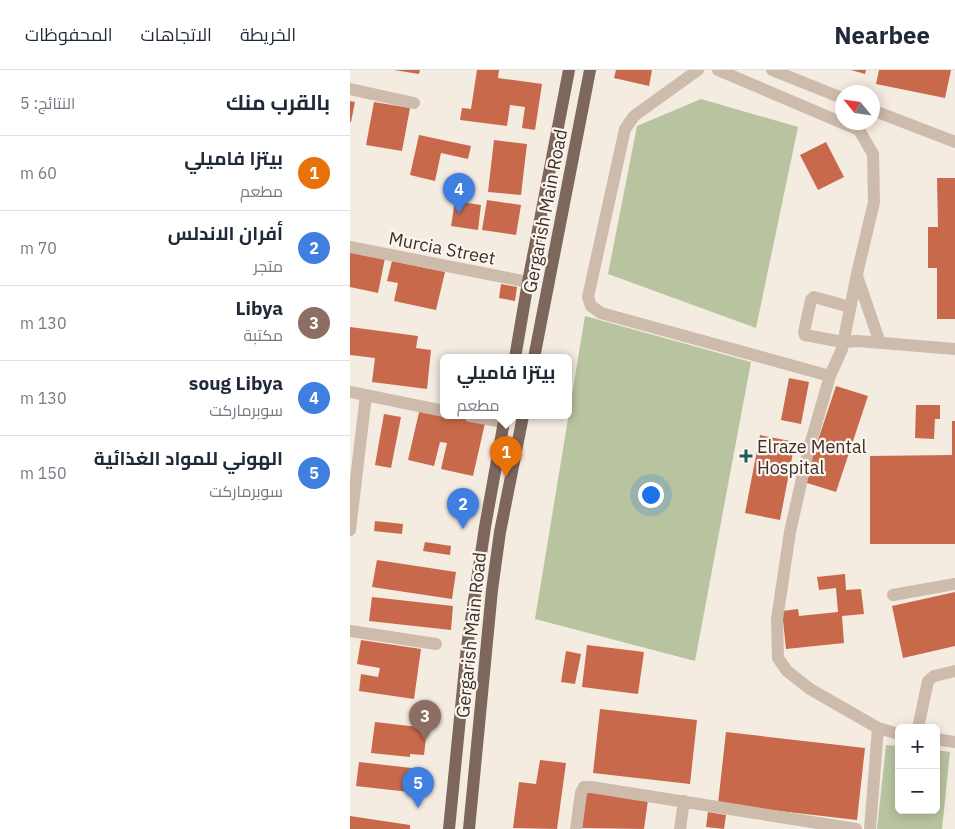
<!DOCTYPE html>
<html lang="ar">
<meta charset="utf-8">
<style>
:root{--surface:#fff;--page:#f6f6f7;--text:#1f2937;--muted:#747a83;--line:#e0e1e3;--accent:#1f5a5e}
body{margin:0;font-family:"IBM Plex Sans",Cairo,sans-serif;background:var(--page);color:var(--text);direction:rtl}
.controls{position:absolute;right:15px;bottom:15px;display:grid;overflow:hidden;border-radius:8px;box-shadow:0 2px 12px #0003}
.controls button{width:45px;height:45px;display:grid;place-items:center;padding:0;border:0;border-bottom:1px solid var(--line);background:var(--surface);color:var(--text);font:25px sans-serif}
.compass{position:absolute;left:485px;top:15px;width:45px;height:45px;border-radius:50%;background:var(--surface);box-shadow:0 2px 12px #0003;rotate:299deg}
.you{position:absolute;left:300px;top:424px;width:18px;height:18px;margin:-12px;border:4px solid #fff;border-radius:50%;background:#1a73e8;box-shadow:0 0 0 8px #1a73e833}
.badge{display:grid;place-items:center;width:32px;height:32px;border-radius:50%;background:var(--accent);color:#fff;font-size:16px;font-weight:700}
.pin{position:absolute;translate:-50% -41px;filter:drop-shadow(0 1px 2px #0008)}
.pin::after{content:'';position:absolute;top:26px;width:18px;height:15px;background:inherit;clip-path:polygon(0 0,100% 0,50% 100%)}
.popup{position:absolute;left:90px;top:284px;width:132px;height:65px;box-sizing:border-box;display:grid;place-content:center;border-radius:8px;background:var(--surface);filter:drop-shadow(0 1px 4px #0005);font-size:16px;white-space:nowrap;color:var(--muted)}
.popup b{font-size:19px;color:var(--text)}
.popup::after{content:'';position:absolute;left:50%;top:100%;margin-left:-10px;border:10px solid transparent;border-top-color:var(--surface)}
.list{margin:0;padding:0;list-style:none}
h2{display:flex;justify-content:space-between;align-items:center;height:65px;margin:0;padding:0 20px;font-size:21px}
h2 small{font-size:16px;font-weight:400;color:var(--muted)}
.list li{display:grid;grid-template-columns:32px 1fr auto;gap:15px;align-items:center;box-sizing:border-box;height:75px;padding:0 20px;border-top:1px solid var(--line)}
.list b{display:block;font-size:19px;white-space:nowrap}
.list p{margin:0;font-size:16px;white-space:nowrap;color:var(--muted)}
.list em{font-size:16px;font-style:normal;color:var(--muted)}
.map{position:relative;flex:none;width:605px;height:759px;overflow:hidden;direction:ltr}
header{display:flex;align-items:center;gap:30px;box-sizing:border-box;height:70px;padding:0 25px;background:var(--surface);border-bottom:1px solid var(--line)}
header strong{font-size:24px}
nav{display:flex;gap:28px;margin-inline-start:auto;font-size:18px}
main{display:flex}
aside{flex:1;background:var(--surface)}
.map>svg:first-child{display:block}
.green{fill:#b8c4a0}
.building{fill:#c8694b}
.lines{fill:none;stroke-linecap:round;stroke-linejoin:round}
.minor{stroke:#cdbbac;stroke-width:12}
.major{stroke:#7d675c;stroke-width:12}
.poi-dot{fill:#1f5a5e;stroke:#fbf5ee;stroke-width:2}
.labels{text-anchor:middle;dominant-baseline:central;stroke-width:4.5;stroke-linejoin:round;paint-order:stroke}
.street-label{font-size:18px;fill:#3b302b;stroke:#fbf5ee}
.poi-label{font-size:18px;fill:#3b302b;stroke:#fbf5ee;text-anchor:start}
</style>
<header>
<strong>Nearbee</strong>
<nav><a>الخريطة</a><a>الاتجاهات</a><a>المحفوظات</a></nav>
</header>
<main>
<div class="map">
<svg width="605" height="759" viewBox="0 0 605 759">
<rect width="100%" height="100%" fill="#f4ebe1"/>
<path class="green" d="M351 29 448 57 406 258 258 204 287 56Z
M235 246 401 292 345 591 185 549Z
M536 675 549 676V740H586V680L600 682 592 759H527Z"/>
<path class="building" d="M44 0H70L69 4Z
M127 0H149L148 8 192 14 185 60 172 58 175 37 160 35 157 56 110 50 112 38 121 39Z
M266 0H302L299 16 264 8Z
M501 0H516L515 4Z
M529 0H601L595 28 526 14Z
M0 31 5 32 1 52H0Z
M24 32 60 38 52 81 16 75Z
M69 65 121 76 118 89 91 83 85 111 60 105Z
M144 70 177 74 171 125 138 122Z
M476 72 494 107 468 120 450 85Z
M587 108H605V249H587V198H578V157H588Z
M137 130 171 135 166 165 132 160Z
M105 131 131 135 128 160 101 156Z
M0 181 35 188 28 223 0 217Z
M42 191 95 202 86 240 44 231 48 213 37 211Z
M151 214 167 217 165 231 149 228Z
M0 257 68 266 66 278 81 280 77 319 22 312 25 288 0 285Z
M439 308 459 312 451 354 431 350Z
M486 316 518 326 486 422 454 412Z
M566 335H590V349H585L584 369 565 368Z
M70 338 94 346H104L135 353 123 406 91 399 97 373 90 372 84 396 58 390Z
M34 344 51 347 41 398 25 395Z
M602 351H605V474H520V386L602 385Z
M410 365 445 372 430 450 395 443Z
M25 451 53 454 52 464 24 461Z
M75 472 101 476 100 485 73 481Z
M27 490 106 502 102 529 22 517Z
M495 504 496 520 511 519 514 544 492 546 494 573 436 579 432 541 448 539 449 546 488 542 486 518 469 520 467 507Z
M605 522V576L553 588 542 536Z
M22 527 103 536 101 560 19 551Z
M11 570 71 579 64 629 9 621 11 604 28 607 30 598 7 594Z
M237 575 294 582 288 624 232 617Z
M216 581 231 584 225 614 211 612Z
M250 639 347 650 340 714 243 703Z
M25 652 77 658 74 685 60 684V687L21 683Z
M376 662 515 678 507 750 368 734Z
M190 690 216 693 207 759 163 758 169 712 186 714Z
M9 692 70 699 68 723 6 716Z
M237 721 298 730 294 759 232 758Z
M358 742 376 745 374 759 356 757Z
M0 746 60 755V759H0Z"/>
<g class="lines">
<path class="minor" d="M348 0 284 46 275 59 238 227 241 236 251 243 480 306
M368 0 509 60 523 84 524 132 507 204 492 279 480 306 458 382 440 462 427 549 428 588 437 601 460 619 528 658 549 664
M422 0 492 28
M0 19 64 33
M522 40 605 72
M0 177 178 212
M507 206 530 273
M500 237 464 227 461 230 454 262 455 265 493 272 508 271 605 279
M0 322 94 341
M120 346 154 352
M0 460 16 325
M543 525 605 514
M0 561 86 574
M568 658 578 611 584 606 605 601
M586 669 605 672
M226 759 231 723 234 717H241L506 759
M330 759 334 731
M520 759 528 658"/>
<path class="major" d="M165 288 178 212 219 0
M184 288 240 0
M99 759 117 577 135 457 155 346
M119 759 142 520 150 462 173 346"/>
</g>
<path class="poi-dot" d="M393.5 378.5h5v5h5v5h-5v5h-5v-5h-5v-5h5z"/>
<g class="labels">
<g class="street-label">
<text transform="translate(195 141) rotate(-79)">Gergarish Main Road</text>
<text transform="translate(92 178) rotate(11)">Murcia Street</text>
<text transform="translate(121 565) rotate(-84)">Gergarish Main Road</text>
</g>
<g class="poi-label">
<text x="407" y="376">Elraze Mental<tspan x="407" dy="21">Hospital</tspan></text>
</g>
</g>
</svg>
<div class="controls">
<button>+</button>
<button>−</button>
</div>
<svg class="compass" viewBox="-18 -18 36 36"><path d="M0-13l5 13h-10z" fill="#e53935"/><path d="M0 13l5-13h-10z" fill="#747a83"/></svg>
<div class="you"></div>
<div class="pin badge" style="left:156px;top:407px;background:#e8710a">1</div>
<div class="popup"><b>بيتزا فاميلي</b>مطعم</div>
<div class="pin badge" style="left:113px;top:459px;background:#3f7fe0">2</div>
<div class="pin badge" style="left:75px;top:671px;background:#8d6e63">3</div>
<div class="pin badge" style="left:109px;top:144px;background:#3f7fe0">4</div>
<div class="pin badge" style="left:68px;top:738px;background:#3f7fe0">5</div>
</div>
<aside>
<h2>بالقرب منك<small>النتائج: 5</small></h2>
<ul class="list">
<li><span class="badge" style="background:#e8710a">1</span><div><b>بيتزا فاميلي</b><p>مطعم</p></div><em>60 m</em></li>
<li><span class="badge" style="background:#3f7fe0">2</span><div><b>أفران الاندلس</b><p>متجر</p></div><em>70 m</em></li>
<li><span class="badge" style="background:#8d6e63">3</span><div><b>Libya</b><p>مكتبة</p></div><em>130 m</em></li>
<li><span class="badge" style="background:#3f7fe0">4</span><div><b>soug Libya</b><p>سوبرماركت</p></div><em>130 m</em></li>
<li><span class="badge" style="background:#3f7fe0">5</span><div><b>الهوني للمواد الغذائية</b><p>سوبرماركت</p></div><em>150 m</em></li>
</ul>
</aside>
</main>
